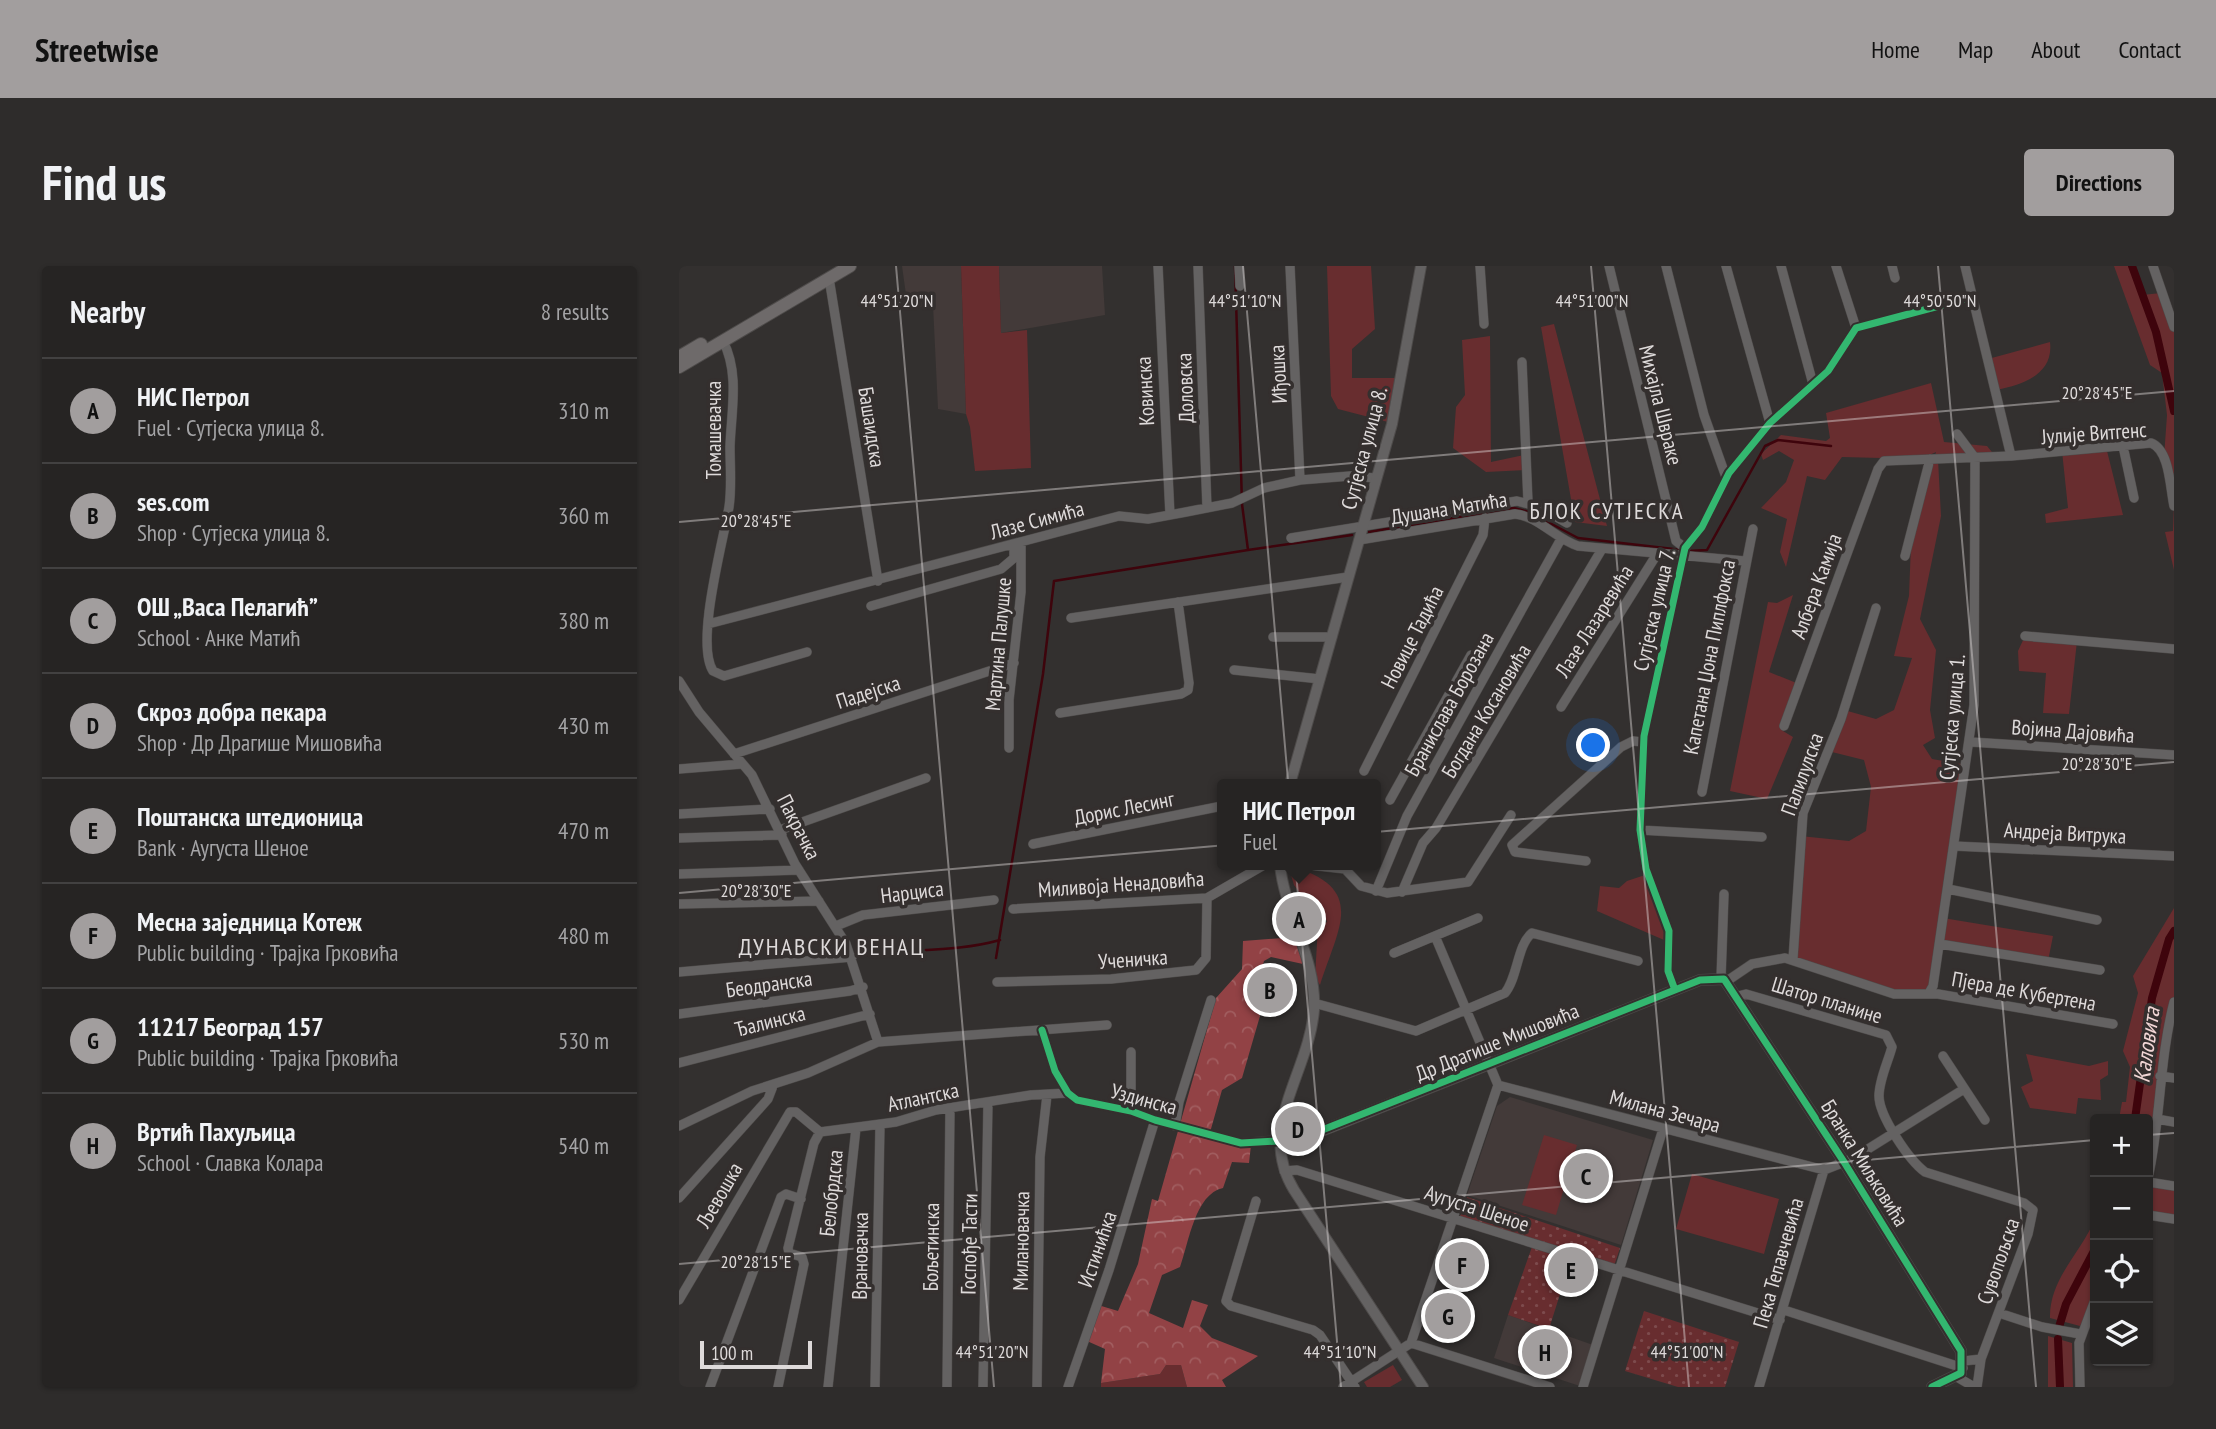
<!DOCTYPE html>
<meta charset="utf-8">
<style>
:root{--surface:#262423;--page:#2e2c2b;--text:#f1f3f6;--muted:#a4a4a6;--line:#424141;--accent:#a29e9e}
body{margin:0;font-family:"PT Sans Narrow",sans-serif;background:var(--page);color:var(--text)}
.controls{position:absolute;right:21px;bottom:21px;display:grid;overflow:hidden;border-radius:7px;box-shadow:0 2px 5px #0004}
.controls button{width:63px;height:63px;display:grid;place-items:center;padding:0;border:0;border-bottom:2px solid var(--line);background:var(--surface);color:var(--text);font:35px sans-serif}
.scale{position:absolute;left:21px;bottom:18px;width:112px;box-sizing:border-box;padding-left:7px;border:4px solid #dedada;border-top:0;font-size:19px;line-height:24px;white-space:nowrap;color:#dedada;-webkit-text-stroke:5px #342f2e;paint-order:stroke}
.you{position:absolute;left:915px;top:480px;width:24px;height:24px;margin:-18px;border:5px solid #fff;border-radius:50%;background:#1a73e8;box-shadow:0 0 0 10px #1a73e833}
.badge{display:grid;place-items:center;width:46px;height:46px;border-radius:50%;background:var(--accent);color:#111;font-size:23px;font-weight:700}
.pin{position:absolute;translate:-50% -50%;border:4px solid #fff;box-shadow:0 2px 7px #0006}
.popup{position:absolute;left:538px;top:513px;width:164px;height:91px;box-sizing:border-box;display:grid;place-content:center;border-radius:7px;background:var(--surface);filter:drop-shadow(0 2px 5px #0005);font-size:23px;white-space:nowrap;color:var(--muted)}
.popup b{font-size:26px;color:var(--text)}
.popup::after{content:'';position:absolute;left:50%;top:100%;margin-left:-14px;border:14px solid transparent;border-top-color:var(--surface)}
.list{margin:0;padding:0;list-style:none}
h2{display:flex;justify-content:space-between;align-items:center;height:91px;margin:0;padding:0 28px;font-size:30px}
h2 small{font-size:23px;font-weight:400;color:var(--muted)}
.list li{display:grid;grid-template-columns:46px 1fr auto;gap:21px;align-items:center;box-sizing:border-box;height:105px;padding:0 28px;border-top:2px solid var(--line)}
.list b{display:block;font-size:26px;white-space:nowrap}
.list p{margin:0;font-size:23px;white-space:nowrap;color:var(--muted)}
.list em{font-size:23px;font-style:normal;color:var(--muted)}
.icon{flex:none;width:38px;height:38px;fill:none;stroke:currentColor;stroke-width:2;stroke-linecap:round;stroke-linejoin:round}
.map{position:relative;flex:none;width:1495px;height:1121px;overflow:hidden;border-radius:7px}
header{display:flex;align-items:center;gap:42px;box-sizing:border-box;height:98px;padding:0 35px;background:var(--accent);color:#111}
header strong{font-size:33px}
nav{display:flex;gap:38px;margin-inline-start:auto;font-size:24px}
.intro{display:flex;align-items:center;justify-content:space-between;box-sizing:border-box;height:168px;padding:0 42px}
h1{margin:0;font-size:49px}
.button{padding:18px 32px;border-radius:7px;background:var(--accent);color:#111;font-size:24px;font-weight:700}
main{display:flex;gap:42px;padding:0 42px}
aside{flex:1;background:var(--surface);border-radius:7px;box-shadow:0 2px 5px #0004}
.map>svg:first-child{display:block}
.built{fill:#433a39}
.grass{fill:#682d2f}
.forest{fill:url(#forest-crowns)}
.park{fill:url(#park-dots)}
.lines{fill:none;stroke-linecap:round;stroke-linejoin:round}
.stream{stroke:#3e040c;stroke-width:2.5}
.canal{stroke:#3e040c;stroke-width:8}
.minor-casing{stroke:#4e4b4a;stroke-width:10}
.tertiary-casing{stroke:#4e4b4a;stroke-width:12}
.secondary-casing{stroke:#4e4b4a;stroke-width:14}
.minor{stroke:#646262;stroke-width:9}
.tertiary{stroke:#646262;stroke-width:10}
.secondary{stroke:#6e6a6a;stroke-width:12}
.cycleway-casing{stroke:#342f2e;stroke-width:11}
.cycleway{stroke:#33b770;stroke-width:7}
.ticks{fill:none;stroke:#dedada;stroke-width:2;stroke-opacity:0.45}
.labels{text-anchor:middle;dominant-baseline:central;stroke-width:7;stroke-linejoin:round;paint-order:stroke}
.street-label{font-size:21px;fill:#dedada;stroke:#342f2e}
.neighbourhood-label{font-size:23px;letter-spacing:2px;fill:#dedada;stroke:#342f2e}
.water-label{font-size:23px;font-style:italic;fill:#f1d6d5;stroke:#342f2e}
.quarter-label{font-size:24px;letter-spacing:2px;fill:#dedada;stroke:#342f2e}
.ticks-label{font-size:18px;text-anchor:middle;fill:#dedada;stroke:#342f2e;stroke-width:7;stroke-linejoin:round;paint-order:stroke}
</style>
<header>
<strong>Streetwise</strong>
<nav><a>Home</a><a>Map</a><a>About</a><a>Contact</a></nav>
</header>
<div class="intro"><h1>Find us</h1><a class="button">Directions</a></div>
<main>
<aside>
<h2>Nearby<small>8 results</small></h2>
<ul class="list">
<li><span class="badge">A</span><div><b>НИС Петрол</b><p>Fuel · Сутјеска улица 8.</p></div><em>310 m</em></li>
<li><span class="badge">B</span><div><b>ses.com</b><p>Shop · Сутјеска улица 8.</p></div><em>360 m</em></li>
<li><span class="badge">C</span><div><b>ОШ „Васа Пелагић”</b><p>School · Анке Матић</p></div><em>380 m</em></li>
<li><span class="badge">D</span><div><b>Скроз добра пекара</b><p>Shop · Др Драгише Мишовића</p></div><em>430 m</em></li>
<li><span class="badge">E</span><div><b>Поштанска штедионица</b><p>Bank · Аугуста Шеное</p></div><em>470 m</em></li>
<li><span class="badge">F</span><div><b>Месна заједница Котеж</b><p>Public building · Трајка Грковића</p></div><em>480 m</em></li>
<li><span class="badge">G</span><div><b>11217 Београд 157</b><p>Public building · Трајка Грковића</p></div><em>530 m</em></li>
<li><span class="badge">H</span><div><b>Вртић Пахуљица</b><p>School · Славка Колара</p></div><em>540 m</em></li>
</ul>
</aside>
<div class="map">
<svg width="1495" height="1121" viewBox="0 0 1495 1121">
<defs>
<pattern id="forest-crowns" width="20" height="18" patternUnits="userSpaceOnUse" patternTransform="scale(1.75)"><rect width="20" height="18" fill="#924245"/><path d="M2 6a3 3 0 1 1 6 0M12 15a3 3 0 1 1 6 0" fill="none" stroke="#a15d5f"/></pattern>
<pattern id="park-dots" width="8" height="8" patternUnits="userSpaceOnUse" patternTransform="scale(1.75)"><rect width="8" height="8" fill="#682d2f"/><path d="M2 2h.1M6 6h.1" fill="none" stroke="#7d4b4d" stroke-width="1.8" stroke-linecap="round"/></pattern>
</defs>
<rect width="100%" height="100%" fill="#33302f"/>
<path class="built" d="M223 0H282L287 148 259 143 254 39 229 43Z
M320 0H423L426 49 322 67Z
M831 831 974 874 942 979 788 929 818 840Z
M829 1049 917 1080 904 1121 815 1092Z"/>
<path class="grass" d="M282 0H320L322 67 348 64 352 202 296 205 291 161 287 148Z
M648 0H692L696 63 673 83V112H719L709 156 659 143 652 130Z
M1435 0H1453L1463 29 1482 27 1495 62V304L1486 266 1494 265 1495 238 1485 191 1488 149 1483 107 1471 99Z
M875 58 928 260 896 256 862 61Z
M811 70 812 196 845 189 847 204 807 206 774 182 777 141 786 129 783 74Z
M1371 76C1375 108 1344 119 1317 124L1309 93Z
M1252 117 1265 176 1308 180 1317 191 1259 193 1262 250 1241 353 1257 384 1251 444 1256 472 1244 479 1253 493 1288 499 1264 652 1374 670 1369 695 1261 678 1250 727 1228 730 1114 693 1121 570 1170 575 1187 565 1192 521 1185 494 1149 485 1165 444 1197 453 1215 444 1233 392 1215 390 1230 330 1232 278 1257 186 1242 193 1163 191 1146 214 1128 210 1107 301 1101 286 1108 253 1082 242 1107 216 1115 194 1100 185 1084 194 1082 188 1102 169 1147 175 1151 172 1147 147Z
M1427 181 1444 249 1367 257 1366 248 1389 242 1383 185Z
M1114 329 1090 406 1120 418 1104 465 1114 471 1088 533 1051 525 1089 336 1098 337Z
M1346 370 1398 375 1390 448 1364 447 1367 407 1340 405 1339 385Z
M609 599C689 622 660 659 641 719L636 711 639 660 648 656 641 636 630 639 615 619Z
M966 609 986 669 985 674 918 645 921 620 940 622 948 615Z
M1495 642V736L1469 912V853H1440L1443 836H1447L1451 801 1444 785 1459 727 1454 710Z
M1347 788 1410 800 1429 795V809L1421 814 1422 834 1399 832 1397 848 1351 842 1342 821 1354 815Z
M865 869 898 879 877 949 843 939Z
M1013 908 1100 933 1085 988 997 963Z
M1469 916 1495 920V953L1469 949Z
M1416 953V1033L1401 1060 1371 1052C1370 1013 1402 987 1416 953Z
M1369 1070 1393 1077 1394 1121H1369Z
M487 1099H502L508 1121H422V1117L481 1108Z
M714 1099 723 1114 711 1121H688L685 1116Z"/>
<path class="forest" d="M616 671 624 698 592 691 585 695 574 731 581 750 563 812 543 824 530 870 572 879 570 897 553 896 544 922C516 928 510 976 501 1001L483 1009 470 1047 504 1062 513 1034 529 1039 521 1060 533 1072 579 1090 543 1114 547 1121H508L502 1099H487L481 1108 422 1117 426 1083 408 1075 419 1039 439 1045 459 998 473 933 479 935 537 732 563 703 564 675Z"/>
<path class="park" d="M788 931 941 982 935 1000 781 951Z
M854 978 893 990 870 1063 829 1049Z
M965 1045 1060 1076 1046 1121H999L946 1105Z"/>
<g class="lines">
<path class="stream" d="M690 266 835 242 850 246 899 272 1003 284
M569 284 673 269
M1009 285 1028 284 1086 180 1099 174 1152 180
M180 690C227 682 275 687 321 674
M317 692 364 408 375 315 569 284 563 238 556 0"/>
<path class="canal" d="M1453 0 1477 66 1495 145
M1456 853 1473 732 1490 673 1495 665
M1380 1061 1387 1038 1416 983
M1379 1073 1381 1121"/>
<g class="minor-casing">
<path id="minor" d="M479 0 491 249
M519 0 528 242
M560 0 561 20
M611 0 621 214
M801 0 805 58
M930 0 997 275 1006 282
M987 0 1025 149 1047 211
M1047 0 1091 157
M1102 0 1134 118
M1157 0 1177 62
M1213 0 1216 12
M1286 0 1332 190
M1474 0 1495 61
M150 12 199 315
M44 75C61 107 52 147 51 181 51 201 53 221 50 241 44 276 16 377 34 405L45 410 128 386
M843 96 849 236
M1278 168 1296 192
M1444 180 1455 232
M612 272 838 235 860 241 888 257
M680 274 836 248C859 250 877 273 899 280L1066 295
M1226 290 1251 193
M192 340 322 303 335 292V278
M392 352 669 311
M29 358 440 250 469 253 507 246 553 237 585 222 621 214 671 210 697 212
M1346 370 1495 383
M594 371H653
M555 404 641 413
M0 415 20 446 73 509 116 598 167 678 199 776
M882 441 978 288
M381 447 502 428 509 424 510 417 499 336
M753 459 772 470
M1105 460 1199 203 1205 195 1332 190 1472 177C1491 184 1491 223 1495 240
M1292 476 1495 489
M330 482V434L342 326V276
M55 488 335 397
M0 503 63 498
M685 505 804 269 806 252
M1023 526 1074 263
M711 534 792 389
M0 548 91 543
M101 564 247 512
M961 564 1083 571
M0 572 103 569
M354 578 543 540
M1275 580 1495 590
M907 595 836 586 833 579 942 481 954 475 964 476
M630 599 666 603 682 620 708 627 789 616 832 549
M0 608 120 604
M1269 623 1418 654
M697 625 728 550 882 273
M723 626 744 577 757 562 923 283
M0 638 140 635
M334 643 528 632 585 599
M157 660 184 649 315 634
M756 670 819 819
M1261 678 1421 704
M715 687 799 652
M1114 693 1124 547 1162 453 1197 342
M0 706 173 691
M1042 712 1045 628
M1048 715 1073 698 1106 692 1215 728H1259L1434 758
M318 716 432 713 517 704 527 692 528 632
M996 724 989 705 990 665 967 603 961 564 965 470 1006 282 1023 261 1050 207 1091 157 1149 105 1177 62 1294 31
M1250 727 1254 720 1295 439 1296 192
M1059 730 1067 728 1207 769 1213 781C1209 796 1200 814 1200 830 1200 850 1230 894 1246 906L1345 937 1354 944 1349 968 1302 1093 1298 1121
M635 737 737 765 826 727C839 711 838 679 853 667L959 695
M0 748 171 725 184 721
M363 764 376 805 389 827 398 834 452 845 476 854 562 877 600 874
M1264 790 1306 854
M0 797 191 748
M1481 810 1495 812
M819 819 1145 904
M452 845V786
M1478 853 1495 856
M0 860 73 825 129 807 199 776 428 759
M496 860 500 836 532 734
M605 905 618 904 1101 1054
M1469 912C1482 854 1480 794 1495 736
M1469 916 1495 920
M0 932 89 833 94 820
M577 935 547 1035 552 1040 634 1064 641 1069 676 1121
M1469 949 1495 953
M0 1034 111 846H117L141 866 217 856 257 844 352 829 389 827
M1105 1044 1284 1102
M1320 1047 1363 1061 1401 1068
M732 1077 871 1121
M1285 1095 1302 1093
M1278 1111 1295 1121
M31 1121 102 931 107 928 122 933
M99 1121 125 998 123 991 110 987 109 982 135 877 141 866
M149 1121 177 862
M196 1121 201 859
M268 1121 271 842
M304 1121 309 836
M358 1121 361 891 368 829
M389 1121 430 1004 476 854
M664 1121 732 1077 819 819
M904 1121 984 863
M1080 1121 1145 904 1173 893 1285 823
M1401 1121 1400 1077 1416 1034"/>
</g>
<g class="tertiary-casing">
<path id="tertiary" d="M611 518 713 158 742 0
M601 599C606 648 638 694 635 744 630 807 577 862 615 924L744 1121
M600 874 625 872 1021 714 1045 713 1165 896 1282 1085V1107L1253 1121"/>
</g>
<g class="secondary-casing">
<path id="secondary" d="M0 91 22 78
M0 101 171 0"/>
</g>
<use href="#minor" class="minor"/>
<use href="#tertiary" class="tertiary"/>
<use href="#secondary" class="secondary"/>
<g class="cycleway-casing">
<path id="cycleway" d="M996 724 989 705 990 665 967 603 961 564 965 470 1006 282 1023 261 1050 207 1091 157 1149 105 1177 62 1294 31
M363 764 376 805 389 827 398 834 452 845 476 854 562 877 618 874 1021 714 1045 713 1165 896 1282 1085V1107L1253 1121"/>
</g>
<use href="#cycleway" class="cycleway"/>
</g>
<path class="ticks" d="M217 0 315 1121M564 0 662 1121M912 0 1010 1121M1259 0 1357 1121M0 256 1495 125M0 627 1495 496M1469 869 1495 867M0 998 1416 874"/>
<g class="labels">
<g class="street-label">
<text transform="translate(599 108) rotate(-93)">Иђошка</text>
<text transform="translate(506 122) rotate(-92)">Доловска</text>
<text transform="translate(466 125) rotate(-93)">Ковинска</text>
<text transform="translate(982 139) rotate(76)">Михајла Швраке</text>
<text transform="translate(193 161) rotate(81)">Башаидска</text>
<text transform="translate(34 164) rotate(-90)">Томашевачка</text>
<text transform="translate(1415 167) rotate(-4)">Јулије Витгенс</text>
<text transform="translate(685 182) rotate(-75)">Сутјеска улица 8.</text>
<text transform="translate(770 242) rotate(-9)">Душана Матића</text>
<text transform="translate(358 254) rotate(-15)">Лазе Симића</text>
<text transform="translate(1137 320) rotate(-70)">Албера Камија</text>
<text transform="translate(975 344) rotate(-77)">Сутјеска улица 7.</text>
<text transform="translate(915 355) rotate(-58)">Лазе Лазаревића</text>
<text transform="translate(733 371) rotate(-63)">Новице Тадића</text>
<text transform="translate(319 378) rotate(-85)">Мартина Палушке</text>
<text transform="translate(1030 391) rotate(-79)">Капетана Џона Пиплфокса</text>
<text transform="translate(189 426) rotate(-18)">Падејска</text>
<text transform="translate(770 438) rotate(-61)">Бранислава Борозана</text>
<text transform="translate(807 445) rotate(-59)">Богдана Косановића</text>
<text transform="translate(1273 451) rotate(-85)">Сутјеска улица 1.</text>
<text transform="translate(1394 465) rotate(4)">Војина Дајовића</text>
<text transform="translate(1123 508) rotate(-70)">Палилулска</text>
<text transform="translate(445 542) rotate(-11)">Дорис Лесинг</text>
<text transform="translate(120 561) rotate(63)">Пакрачка</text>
<text transform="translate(1386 567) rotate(3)">Андреја Витрука</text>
<text transform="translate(442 618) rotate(-4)">Миливоја Ненадовића</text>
<text transform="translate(233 626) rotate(-7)">Нарциса</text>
<text transform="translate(454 693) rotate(-4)">Ученичка</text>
<text transform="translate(90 718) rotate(-8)">Беодранска</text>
<text transform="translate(1345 725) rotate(10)">Пјера де Кубертена</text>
<text transform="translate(1148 734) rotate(17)">Шатор планине</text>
<text transform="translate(91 755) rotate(-14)">Ђалинска</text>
<text transform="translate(818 776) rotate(-22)">Др Драгише Мишовића</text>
<text transform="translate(244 831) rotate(-12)">Атлантска</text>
<text transform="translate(465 833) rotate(15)">Уздинска</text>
<text transform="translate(986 845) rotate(15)">Милана Зечара</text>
<text transform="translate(1186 897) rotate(58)">Бранка Миљковића</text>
<text transform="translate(152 927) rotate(-84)">Белобрдска</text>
<text transform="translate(40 929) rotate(-60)">Љевошка</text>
<text transform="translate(798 942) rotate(18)">Аугуста Шеное</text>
<text transform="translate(342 975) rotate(-89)">Милановачка</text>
<text transform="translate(290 978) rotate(-89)">Госпође Тасти</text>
<text transform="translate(252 981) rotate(-89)">Бољетинска</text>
<text transform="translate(418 983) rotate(-71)">Истинићка</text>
<text transform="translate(181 990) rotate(-89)">Врановачка</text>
<text transform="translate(1319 995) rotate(-71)">Сувопољска</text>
<text transform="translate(1099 997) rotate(-74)">Пека Тепавчевића</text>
</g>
<g class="neighbourhood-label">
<text x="928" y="244">БЛОК СУТЈЕСКА</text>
</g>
<g class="water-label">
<text transform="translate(1467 779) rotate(-82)">Каловита</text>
</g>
<g class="quarter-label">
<text x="153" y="680">ДУНАВСКИ ВЕНАЦ</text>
</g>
</g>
<g class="ticks-label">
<text x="218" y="41">44°51'20"N</text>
<text x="566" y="41">44°51'10"N</text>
<text x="913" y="41">44°51'00"N</text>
<text x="1261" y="41">44°50'50"N</text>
<text x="1418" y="133">20°28'45"E</text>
<text x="77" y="261">20°28'45"E</text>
<text x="1418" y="504">20°28'30"E</text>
<text x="77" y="631">20°28'30"E</text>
<text x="77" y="1002">20°28'15"E</text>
<text x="313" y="1092">44°51'20"N</text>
<text x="661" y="1092">44°51'10"N</text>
<text x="1008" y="1092">44°51'00"N</text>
</g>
</svg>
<div class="controls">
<button>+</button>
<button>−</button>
<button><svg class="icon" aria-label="locate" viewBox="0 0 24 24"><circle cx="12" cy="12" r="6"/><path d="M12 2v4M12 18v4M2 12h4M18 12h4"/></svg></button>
<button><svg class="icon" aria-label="layers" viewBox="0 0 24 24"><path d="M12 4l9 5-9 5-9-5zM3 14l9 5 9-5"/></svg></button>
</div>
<div class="scale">100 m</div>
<div class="you"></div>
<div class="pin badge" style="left:620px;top:653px">A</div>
<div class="popup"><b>НИС Петрол</b>Fuel</div>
<div class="pin badge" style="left:591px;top:724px">B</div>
<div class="pin badge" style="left:907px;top:910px">C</div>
<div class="pin badge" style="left:619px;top:863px">D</div>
<div class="pin badge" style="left:892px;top:1004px">E</div>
<div class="pin badge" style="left:783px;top:999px">F</div>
<div class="pin badge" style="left:769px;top:1050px">G</div>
<div class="pin badge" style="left:866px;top:1086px">H</div>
</div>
</main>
